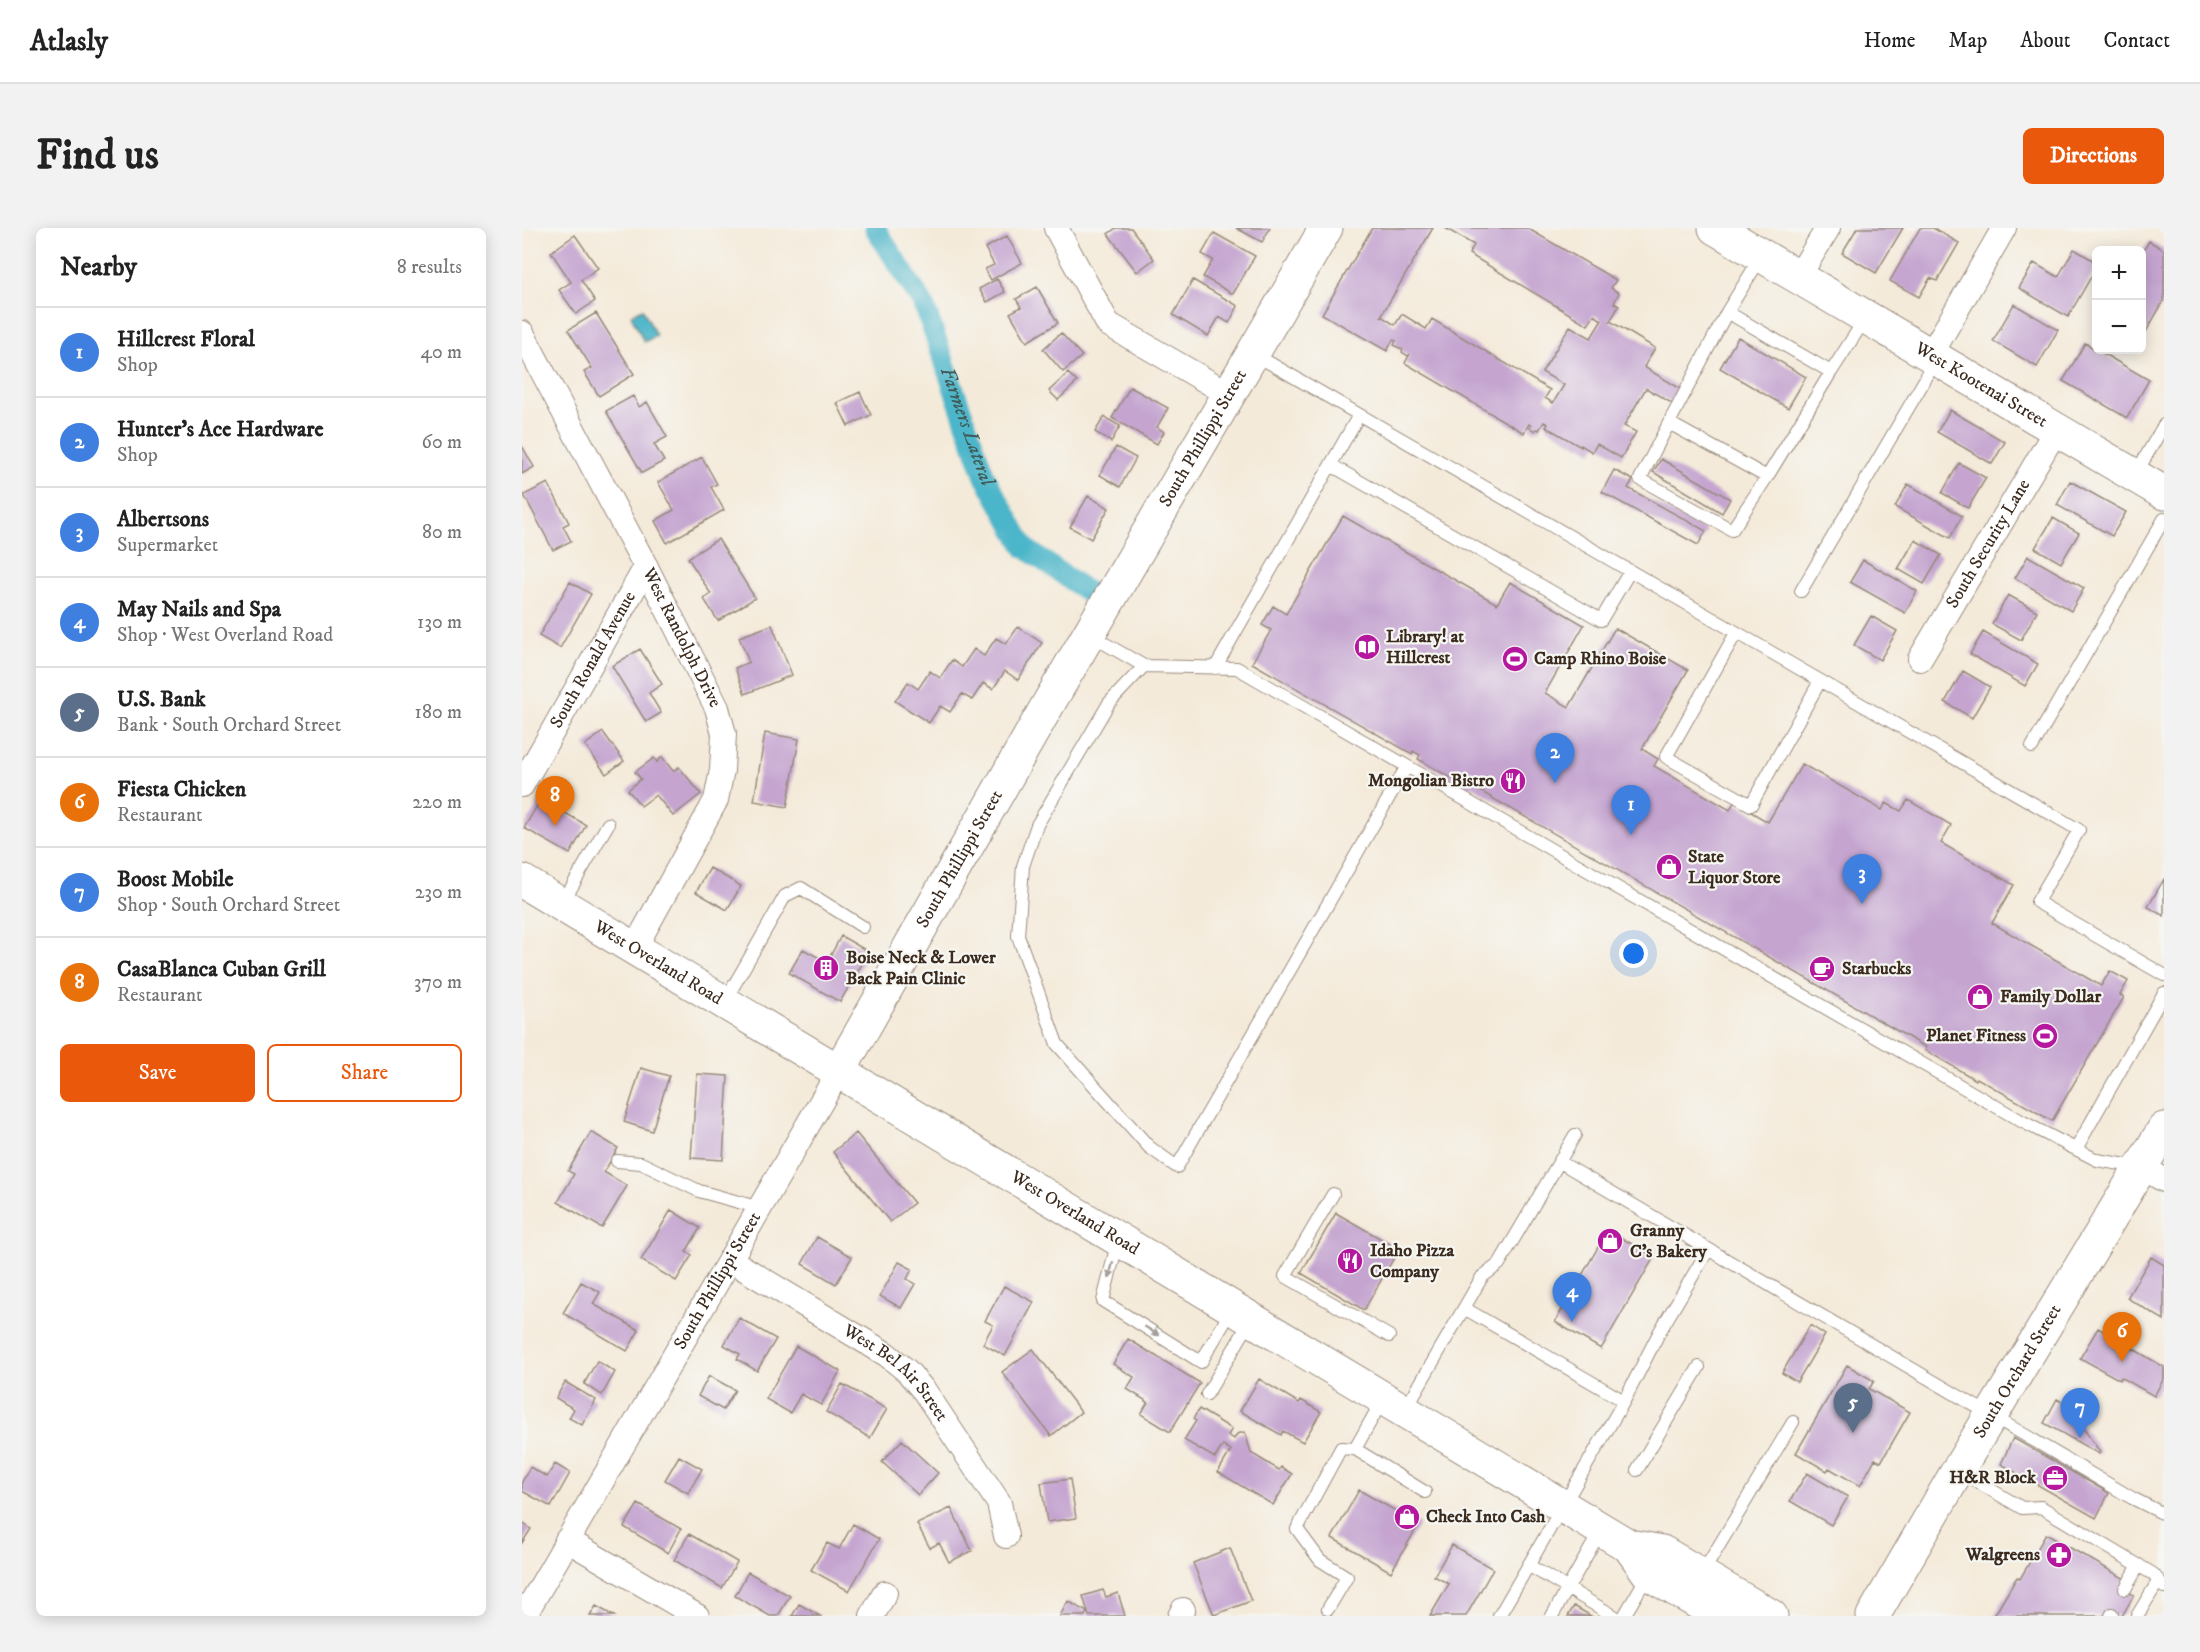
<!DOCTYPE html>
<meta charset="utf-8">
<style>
:root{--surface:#fff;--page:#f2f2f2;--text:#222;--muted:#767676;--line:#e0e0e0;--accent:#ea580c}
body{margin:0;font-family:"IM FELL DW Pica",serif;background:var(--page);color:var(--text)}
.controls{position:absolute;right:18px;top:18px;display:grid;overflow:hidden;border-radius:9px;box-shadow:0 3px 15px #0003}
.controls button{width:54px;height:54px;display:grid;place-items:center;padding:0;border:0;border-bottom:2px solid var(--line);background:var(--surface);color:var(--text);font:30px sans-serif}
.you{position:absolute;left:1112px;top:726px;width:21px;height:21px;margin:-15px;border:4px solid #fff;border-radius:50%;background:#1a73e8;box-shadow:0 0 0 9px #1a73e833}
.badge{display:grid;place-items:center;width:39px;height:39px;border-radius:50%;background:var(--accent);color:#fff;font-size:20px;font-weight:700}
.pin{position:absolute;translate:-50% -50px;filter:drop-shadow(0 2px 3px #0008)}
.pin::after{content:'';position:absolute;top:32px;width:21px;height:18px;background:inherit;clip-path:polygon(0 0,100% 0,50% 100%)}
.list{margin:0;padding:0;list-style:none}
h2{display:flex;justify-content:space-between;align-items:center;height:78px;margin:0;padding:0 24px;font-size:26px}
h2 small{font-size:20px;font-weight:400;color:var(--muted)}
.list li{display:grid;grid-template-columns:39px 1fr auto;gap:18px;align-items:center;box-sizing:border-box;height:90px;padding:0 24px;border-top:2px solid var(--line)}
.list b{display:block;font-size:22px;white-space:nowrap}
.list p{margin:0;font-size:20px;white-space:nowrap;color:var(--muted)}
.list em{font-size:20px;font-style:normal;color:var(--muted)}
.actions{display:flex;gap:12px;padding:18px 24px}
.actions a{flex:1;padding:14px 0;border:2px solid var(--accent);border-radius:9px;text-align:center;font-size:21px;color:var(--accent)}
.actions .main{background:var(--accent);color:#fff}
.map{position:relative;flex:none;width:1642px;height:1388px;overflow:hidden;border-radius:9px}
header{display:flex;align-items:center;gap:36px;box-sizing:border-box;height:84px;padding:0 30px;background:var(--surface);border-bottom:2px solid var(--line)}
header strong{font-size:28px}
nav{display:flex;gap:33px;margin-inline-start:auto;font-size:21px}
.intro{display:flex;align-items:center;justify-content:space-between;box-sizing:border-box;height:144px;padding:0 36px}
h1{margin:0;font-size:42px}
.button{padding:15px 27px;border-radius:9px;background:var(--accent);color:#fff;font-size:21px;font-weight:700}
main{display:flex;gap:36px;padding:0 36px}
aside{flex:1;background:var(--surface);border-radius:9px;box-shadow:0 3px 15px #0003}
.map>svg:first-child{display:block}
.water{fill:#4bb5c9;stroke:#437074;stroke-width:1.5}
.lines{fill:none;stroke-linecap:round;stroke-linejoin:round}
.canal{stroke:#4bb5c9;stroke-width:21}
.building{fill:#c5a5d0}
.lane-casing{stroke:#988a7c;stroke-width:14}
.street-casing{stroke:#988a7c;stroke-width:26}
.secondary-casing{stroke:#988a7c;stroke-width:35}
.primary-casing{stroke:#988a7c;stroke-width:35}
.lane{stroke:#fff;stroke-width:12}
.street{stroke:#fff;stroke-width:24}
.secondary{stroke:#fff;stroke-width:33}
.primary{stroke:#fff;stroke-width:33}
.oneway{fill:#a79f9a}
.labels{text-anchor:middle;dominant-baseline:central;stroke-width:4.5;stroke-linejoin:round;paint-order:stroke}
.street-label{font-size:18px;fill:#3b2a1e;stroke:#f6f6f2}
.poi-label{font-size:18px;font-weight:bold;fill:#3b2a1e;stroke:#f6f6f2;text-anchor:start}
.water-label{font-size:20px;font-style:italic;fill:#415b5a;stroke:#f6f6f2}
</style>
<header>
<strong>Atlasly</strong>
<nav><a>Home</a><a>Map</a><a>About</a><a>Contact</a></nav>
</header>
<div class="intro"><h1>Find us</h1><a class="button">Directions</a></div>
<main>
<aside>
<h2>Nearby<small>8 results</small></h2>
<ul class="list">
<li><span class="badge" style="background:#3f7fe0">1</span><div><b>Hillcrest Floral</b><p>Shop</p></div><em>40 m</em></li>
<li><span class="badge" style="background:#3f7fe0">2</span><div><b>Hunter's Ace Hardware</b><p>Shop</p></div><em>60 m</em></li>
<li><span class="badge" style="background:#3f7fe0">3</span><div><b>Albertsons</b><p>Supermarket</p></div><em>80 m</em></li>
<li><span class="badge" style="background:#3f7fe0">4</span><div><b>May Nails and Spa</b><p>Shop · West Overland Road</p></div><em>130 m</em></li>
<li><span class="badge" style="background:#5c6f8a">5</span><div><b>U.S. Bank</b><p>Bank · South Orchard Street</p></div><em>180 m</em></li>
<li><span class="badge" style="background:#e8710a">6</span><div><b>Fiesta Chicken</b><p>Restaurant</p></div><em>220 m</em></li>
<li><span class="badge" style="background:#3f7fe0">7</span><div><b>Boost Mobile</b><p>Shop · South Orchard Street</p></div><em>230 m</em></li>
<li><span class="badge" style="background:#e8710a">8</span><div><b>CasaBlanca Cuban Grill</b><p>Restaurant</p></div><em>370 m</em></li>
</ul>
<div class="actions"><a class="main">Save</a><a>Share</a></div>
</aside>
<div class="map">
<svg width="1642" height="1388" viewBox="0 0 1642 1388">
<rect width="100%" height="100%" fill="#f6f6f2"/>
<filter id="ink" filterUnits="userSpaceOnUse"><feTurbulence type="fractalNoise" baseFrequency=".0167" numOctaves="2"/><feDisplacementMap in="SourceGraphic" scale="12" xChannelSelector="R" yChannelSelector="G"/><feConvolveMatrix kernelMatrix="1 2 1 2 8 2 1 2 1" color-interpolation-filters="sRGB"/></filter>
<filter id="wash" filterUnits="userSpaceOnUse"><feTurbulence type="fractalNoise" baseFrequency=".008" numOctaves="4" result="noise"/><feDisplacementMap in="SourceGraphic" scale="24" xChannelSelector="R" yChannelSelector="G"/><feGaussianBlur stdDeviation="1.35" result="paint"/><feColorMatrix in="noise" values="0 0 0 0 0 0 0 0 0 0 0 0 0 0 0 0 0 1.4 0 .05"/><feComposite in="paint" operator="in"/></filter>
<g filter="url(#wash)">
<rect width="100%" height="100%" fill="#f4ead9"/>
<path class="water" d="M121 81 134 108 122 114 109 87Z"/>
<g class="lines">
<path class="canal" id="s1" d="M353 0 402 77 463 249 503 320 573 369"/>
</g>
<g id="blocks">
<path class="building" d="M594 0H609L632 31 615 44 586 6Z
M714 0H748L740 14Z
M850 0H911L859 88 873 97 880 86 904 101 910 91 1028 162 1023 170 1031 175 1042 157 1020 144 1048 98 1069 110 1080 92 1072 87 1066 97 947 26 952 17 923 0H1005L1094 52 1089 60 1097 65 1092 75 1097 78 1088 93 1133 120 1122 139 1159 161 1151 176 1124 160 1102 198 1114 204 1099 230 1075 216 1070 224 1059 217V219L1024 199 1026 196 1022 194 1017 202 1014 201 1013 203 1008 200 1009 198 1007 196 1002 205 883 135 888 126 886 128 880 124 881 122 872 117 874 113 871 112 865 123 800 86Z
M1335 0H1381L1354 45 1320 25Z
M1398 0H1411L1437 15 1415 53 1408 50 1397 69 1368 53Z
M692 5 733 28 711 66 681 49 691 32 680 26Z
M53 7 76 40 59 52 73 73 54 86 37 62 49 54 29 24Z
M485 8 500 35 469 52 463 41 472 37 463 20Z
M1627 13 1642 22V72L1620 111V25Z
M1552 21 1574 34V40L1546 89 1497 60 1512 35 1536 49Z
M475 51 483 64 465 74 457 61Z
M671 52 716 78 707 95 697 89 686 108 651 87Z
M515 59 536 95 505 114 488 85 499 79 494 71Z
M1492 76 1536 102 1515 139 1471 113Z
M74 85 112 146 77 168 62 144 70 140 46 102Z
M539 105 560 128 541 144 521 121Z
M1216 109 1284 149 1266 180 1198 140Z
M1563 115 1627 152 1605 190 1541 153Z
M546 145 555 154 536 172 527 163Z
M608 159 646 180 635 199 642 204 635 216 590 190Z
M338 164 349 187 326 198 315 175Z
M111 168 117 179 125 174 145 209 132 216 142 233 120 245 84 183Z
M1428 182 1483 214 1470 236 1415 204Z
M582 189 598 198 589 214 573 204Z
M0 218 12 239 0 246Z
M594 219 614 230 598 259 578 247Z
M180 229 195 256 189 259 202 282 145 315 133 293 152 282 136 254Z
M1139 231 1208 271 1200 285 1131 244Z
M1437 235 1464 250 1446 280 1420 265Z
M1092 242 1111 252 1106 260 1184 303 1176 317 1080 264Z
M1548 253 1604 284 1590 308 1535 277Z
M26 255 47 295 41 298 49 313 31 322 2 267Z
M1386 256 1440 288 1428 310 1373 279Z
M566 268 587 280 569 311 548 299Z
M821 288 975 376 988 354 1062 397 1023 465 1047 479 1093 400 1166 442 1120 521 1136 531 1132 538 1208 582 1212 574 1246 594 1280 536 1360 582 1364 575 1379 583 1386 572 1429 597 1419 615 1492 657 1470 695 1579 758 1588 743 1606 753 1598 767 1602 769 1530 893 1455 850 1454 852 1403 822 1404 819 1400 817 965 567 950 558 948 561 896 531 898 527 891 523 890 526 730 435 749 402 740 397 751 378 764 386Z
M1531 290 1557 305 1539 335 1513 320Z
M196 311 233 370 196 393 182 371 189 366 166 330Z
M1393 312 1419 327 1402 356 1376 341Z
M1506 328 1562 360 1549 383 1493 350Z
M1341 332 1395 363 1383 385 1328 354Z
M48 354 69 366 38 420 17 408Z
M1486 367 1515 383 1499 412 1470 396Z
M1349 388 1375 403 1358 432 1332 417Z
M250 397 270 447 223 466 213 440 227 434 217 409Z
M496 399 520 415 496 452 483 443 471 461 461 455 450 472 440 466 428 484 418 478 407 495 373 473 386 454 396 461 408 443 418 450 430 432 440 439 452 421 462 428 474 410 484 416Z
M1461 404 1516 436 1503 458 1448 426Z
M118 421 140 456 127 465 139 485 124 494 90 438Z
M1441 443 1468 459 1450 490 1423 474Z
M81 504 102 533 84 546 63 517Z
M243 505 277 511 265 579 232 573Z
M140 529 151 543 157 539 179 566 151 588 134 567 119 578 106 562 119 551 113 544 132 530 135 534Z
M19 571 64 597 48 626 2 600Z
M188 640 219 658 205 682 174 664Z
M1642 651V688L1626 679Z
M319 708 347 724 318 774 267 745 281 721 305 734Z
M119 840 147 848 130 903 102 894Z
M175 846 206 848 201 932 169 930Z
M69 904 96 920 82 944 105 958 80 1000 36 974 52 946 46 943Z
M334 905 392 975 368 994 311 924Z
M149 982 178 1000 164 1024 170 1027 154 1053 119 1032Z
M814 985 877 1021 842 1082 779 1045Z
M1086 1002 1132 1029 1079 1121 1033 1094Z
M295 1009 330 1029 314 1056 280 1036Z
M1629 1029 1642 1037V1092L1605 1070Z
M377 1034 390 1041 385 1051 393 1056 379 1080 358 1068Z
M59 1054 78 1064 71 1076 117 1102 105 1123 41 1085Z
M482 1058 512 1074 483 1128 461 1116 471 1097 463 1093Z
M217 1090 254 1111 235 1143 215 1131 218 1126 202 1117Z
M1288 1097 1303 1107 1275 1154 1260 1145Z
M1576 1100 1642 1139V1150L1632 1168 1599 1149 1598 1152 1558 1130Z
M606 1111 678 1155 648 1204 619 1186 626 1174 605 1161 612 1149 591 1136Z
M274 1118 318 1143 299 1177 279 1166 268 1185 244 1171Z
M511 1121 559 1184 529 1208 480 1144Z
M75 1133 93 1144 80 1167 62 1156Z
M1325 1137 1352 1153 1347 1161 1388 1184 1359 1234 1353 1231 1338 1258 1307 1240 1305 1243 1274 1225Z
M187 1148 213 1162 201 1182 176 1168Z
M737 1151 777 1175 779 1172 799 1184 781 1214 761 1203 759 1207 718 1183Z
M43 1154 74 1172 60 1197 47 1190 52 1181 34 1170Z
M320 1156 365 1181 348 1210 304 1184Z
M1535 1171 1545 1177 1578 1224 1577 1226 1522 1195Z
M677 1181 710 1201 706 1207 712 1211 715 1206 723 1204 729 1225 757 1242 759 1239 770 1246 751 1277 696 1244 709 1222 701 1217 693 1230 662 1212 674 1193 671 1191Z
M1491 1210 1587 1265 1574 1290 1479 1236Z
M380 1212 416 1245 396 1267 360 1234Z
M157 1228 180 1241 166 1265 143 1252Z
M33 1236 48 1245 29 1279 0 1263V1254L8 1239 25 1249Z
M1285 1245 1326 1269 1309 1297 1268 1273Z
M548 1251 554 1290 525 1294 519 1255Z
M837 1262 897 1296 869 1344 810 1310Z
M116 1276 159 1301 146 1325 102 1299Z
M429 1280 450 1323 427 1334 417 1315 408 1320 395 1296Z
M0 1295 9 1301 0 1315Z
M331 1296 357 1311 327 1363 289 1342 305 1315 317 1321Z
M167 1306 215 1334 200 1360 152 1332Z
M1524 1306 1603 1351 1598 1359 1612 1367 1600 1388H1593L1585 1383 1582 1388H1472L1495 1349 1498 1351Z
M930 1317 971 1341 944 1388H908L927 1356 912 1348Z
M708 1320 729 1373 692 1387 671 1335Z
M226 1344 268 1368 256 1388H248L213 1368Z
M581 1362 584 1369 596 1365 603 1388H567L561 1368Z
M546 1373 565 1384 563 1388H538Z
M277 1376 298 1388H270Z
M74 1378 92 1388H68Z
M1052 1378 1069 1388H1046Z"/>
</g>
</g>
<g filter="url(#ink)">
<use href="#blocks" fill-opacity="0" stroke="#988a7c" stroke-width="1.5"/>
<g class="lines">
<g class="lane-casing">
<path id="lane" d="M1239 29 1205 84 1309 144 1343 91
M1205 84 1147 195 1245 249 1309 144
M732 126 1557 602 1515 674 1642 747
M1147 195 1118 251 1210 302 1245 249
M809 237 1079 392 1108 343
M1613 247 1642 197
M1279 363 1405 148 1408 129
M1214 405 1144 529 1229 577 1298 453
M568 407 622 438 715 440 1501 894 1575 932 1617 939
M622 438 587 475 515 597 501 638 496 708 535 816 627 919 655 939 885 538
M693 440 837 187
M1510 519 1642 291
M40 676 86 596
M203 773 263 668 279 660 341 699
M1554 921 1642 765
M95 933 119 935 177 963 238 980
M1038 934 1610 1270 1642 1286
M811 966 763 1048 867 1108
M596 1012 581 1073 679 1134 711 1080
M942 1080 1102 1173
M685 1166 729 1092
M861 1171 833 1221 903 1264
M883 1182 960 1049 977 1036 1053 907
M1115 1242 1177 1139
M1437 1243 1500 1280 1519 1279 1631 1346 1642 1359
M1006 1337 1092 1388
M1180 1346 1271 1194
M1603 1361 1617 1337
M806 1381 825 1349 798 1332 775 1301 819 1220 833 1221
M977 1388 1102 1173 1138 1103 1186 1022
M1030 1388 1079 1302
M1102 1388 1126 1347
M1589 1388 1590 1386
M1615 1388 1637 1352"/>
</g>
<g class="street-casing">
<g id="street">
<path d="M534 0 586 96 707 166"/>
<path d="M1276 49 1306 0"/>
<path id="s2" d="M0 105 124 339 195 480 202 506 200 542 194 572 112 721"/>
<path d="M1408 128 1482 0"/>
<path id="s3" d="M1398 431 1534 202"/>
<path id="s4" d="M0 557 124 339"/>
<path d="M1620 939 1642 952"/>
<path id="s5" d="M208 1032 364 1126 385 1143 403 1164 477 1275 484 1308"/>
<path d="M45 1312 175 1388"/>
<path id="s6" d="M2 1388 317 843"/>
<path d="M350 1388 363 1365"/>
<path d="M658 1388 661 1382"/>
</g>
</g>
<g class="secondary-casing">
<g id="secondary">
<path id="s7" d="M1193 0 1642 265"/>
<path id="s8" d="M317 843 528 473 804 0"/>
<path id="s9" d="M1351 1388 1436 1242 1642 901"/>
</g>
</g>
<g class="primary-casing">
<g id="primary">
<path id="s10" d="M0 653 1107 1318 1140 1324 1249 1388"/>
<path d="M1107 1318 1127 1346 1199 1388"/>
</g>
</g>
<use href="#lane" class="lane"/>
<use href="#street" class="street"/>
<use href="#secondary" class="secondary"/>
<use href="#primary" class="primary"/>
</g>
<defs><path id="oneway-solid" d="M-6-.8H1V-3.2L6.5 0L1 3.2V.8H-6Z" transform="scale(1.5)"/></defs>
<g class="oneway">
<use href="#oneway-solid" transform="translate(589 1042) rotate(104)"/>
<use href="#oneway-solid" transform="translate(630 1103) rotate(32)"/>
</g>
</g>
<defs>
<g id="library-disc" transform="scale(1.35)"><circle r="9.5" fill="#b5179e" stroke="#f6f6f2"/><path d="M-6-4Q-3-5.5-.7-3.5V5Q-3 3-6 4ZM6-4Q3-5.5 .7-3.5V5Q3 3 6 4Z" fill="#fff"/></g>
<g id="stadium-disc" transform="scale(1.35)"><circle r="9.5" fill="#b5179e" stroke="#f6f6f2"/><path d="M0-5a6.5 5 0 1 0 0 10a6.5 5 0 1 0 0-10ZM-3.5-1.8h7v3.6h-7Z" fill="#fff"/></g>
<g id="restaurant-disc" transform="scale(1.35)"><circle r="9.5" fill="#b5179e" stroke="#f6f6f2"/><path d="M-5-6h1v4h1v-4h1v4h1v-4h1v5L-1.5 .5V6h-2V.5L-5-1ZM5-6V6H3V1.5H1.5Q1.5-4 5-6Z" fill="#fff"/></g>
<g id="shop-disc" transform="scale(1.35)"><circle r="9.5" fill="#b5179e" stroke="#f6f6f2"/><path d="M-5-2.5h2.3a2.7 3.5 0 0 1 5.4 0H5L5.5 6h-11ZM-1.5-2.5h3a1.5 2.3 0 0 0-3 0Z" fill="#fff"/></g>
<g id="building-disc" transform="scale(1.35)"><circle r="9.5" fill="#b5179e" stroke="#f6f6f2"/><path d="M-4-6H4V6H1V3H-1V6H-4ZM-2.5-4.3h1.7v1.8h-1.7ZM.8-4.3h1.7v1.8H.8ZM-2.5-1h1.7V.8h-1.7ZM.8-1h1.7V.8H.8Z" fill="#fff"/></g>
<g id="cafe-disc" transform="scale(1.35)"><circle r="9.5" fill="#b5179e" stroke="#f6f6f2"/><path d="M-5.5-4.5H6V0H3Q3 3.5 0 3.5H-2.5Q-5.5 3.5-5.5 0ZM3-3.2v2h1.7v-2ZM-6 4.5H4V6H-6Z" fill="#fff"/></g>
<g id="office-disc" transform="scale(1.35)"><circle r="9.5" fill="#b5179e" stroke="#f6f6f2"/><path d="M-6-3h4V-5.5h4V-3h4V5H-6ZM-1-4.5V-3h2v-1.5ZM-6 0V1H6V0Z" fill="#fff"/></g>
<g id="pharmacy-disc" transform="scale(1.35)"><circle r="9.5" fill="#b5179e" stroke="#f6f6f2"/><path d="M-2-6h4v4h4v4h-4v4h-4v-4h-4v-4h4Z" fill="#fff"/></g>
</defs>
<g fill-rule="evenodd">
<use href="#library-disc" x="845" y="419"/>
<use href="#stadium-disc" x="993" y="431"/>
<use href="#restaurant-disc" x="991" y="553"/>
<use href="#shop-disc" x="1147" y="639"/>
<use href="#building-disc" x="304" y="740"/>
<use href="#cafe-disc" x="1300" y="741"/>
<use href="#shop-disc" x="1458" y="769"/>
<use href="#stadium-disc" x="1523" y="808"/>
<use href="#shop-disc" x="1088" y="1013"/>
<use href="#restaurant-disc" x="828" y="1033"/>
<use href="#office-disc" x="1533" y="1250"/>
<use href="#shop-disc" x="885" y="1289"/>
<use href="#pharmacy-disc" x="1537" y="1327"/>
</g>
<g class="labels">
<g class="street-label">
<text stroke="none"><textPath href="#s7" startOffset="309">West Kootenai Street</textPath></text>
<text stroke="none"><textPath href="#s8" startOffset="730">South Phillippi Street</textPath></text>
<text stroke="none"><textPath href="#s3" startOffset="134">South Security Lane</textPath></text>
<text stroke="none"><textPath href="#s2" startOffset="344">West Randolph Drive</textPath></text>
<text stroke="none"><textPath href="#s4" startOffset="144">South Ronald Avenue</textPath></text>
<text stroke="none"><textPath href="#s8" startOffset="244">South Phillippi Street</textPath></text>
<text stroke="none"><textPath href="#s10" startOffset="159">West Overland Road</textPath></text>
<text stroke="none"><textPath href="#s10" startOffset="645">West Overland Road</textPath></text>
<text stroke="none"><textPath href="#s6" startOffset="387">South Phillippi Street</textPath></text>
<text stroke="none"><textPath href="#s9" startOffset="284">South Orchard Street</textPath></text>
<text stroke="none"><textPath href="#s5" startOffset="202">West Bel Air Street</textPath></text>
</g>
<g class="poi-label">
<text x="864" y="409">Library! at<tspan x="864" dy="21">Hillcrest</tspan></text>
<text x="1012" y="431">Camp Rhino Boise</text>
<text x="972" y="553" text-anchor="end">Mongolian Bistro</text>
<text x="1166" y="629">State<tspan x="1166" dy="21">Liquor Store</tspan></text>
<text x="324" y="730">Boise Neck &amp; Lower<tspan x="324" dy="21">Back Pain Clinic</tspan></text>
<text x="1320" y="741">Starbucks</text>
<text x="1478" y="769">Family Dollar</text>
<text x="1504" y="808" text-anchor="end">Planet Fitness</text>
<text x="1108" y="1003">Granny<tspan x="1108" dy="21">C's Bakery</tspan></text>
<text x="848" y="1023">Idaho Pizza<tspan x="848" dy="21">Company</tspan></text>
<text x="1514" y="1250" text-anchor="end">H&amp;R Block</text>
<text x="904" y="1289">Check Into Cash</text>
<text x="1518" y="1327" text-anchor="end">Walgreens</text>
</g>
<g class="water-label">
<text stroke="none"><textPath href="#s1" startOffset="220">Farmers Lateral</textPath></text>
</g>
</g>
</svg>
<div class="controls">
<button>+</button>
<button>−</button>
</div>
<div class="you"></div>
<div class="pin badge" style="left:1109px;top:607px;background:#3f7fe0">1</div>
<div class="pin badge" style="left:1033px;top:555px;background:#3f7fe0">2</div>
<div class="pin badge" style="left:1340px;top:676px;background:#3f7fe0">3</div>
<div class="pin badge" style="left:1050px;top:1094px;background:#3f7fe0">4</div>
<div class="pin badge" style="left:1331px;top:1205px;background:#5c6f8a">5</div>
<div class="pin badge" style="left:1600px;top:1134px;background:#e8710a">6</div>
<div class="pin badge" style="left:1558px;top:1210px;background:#3f7fe0">7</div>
<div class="pin badge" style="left:33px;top:598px;background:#e8710a">8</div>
</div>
</main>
